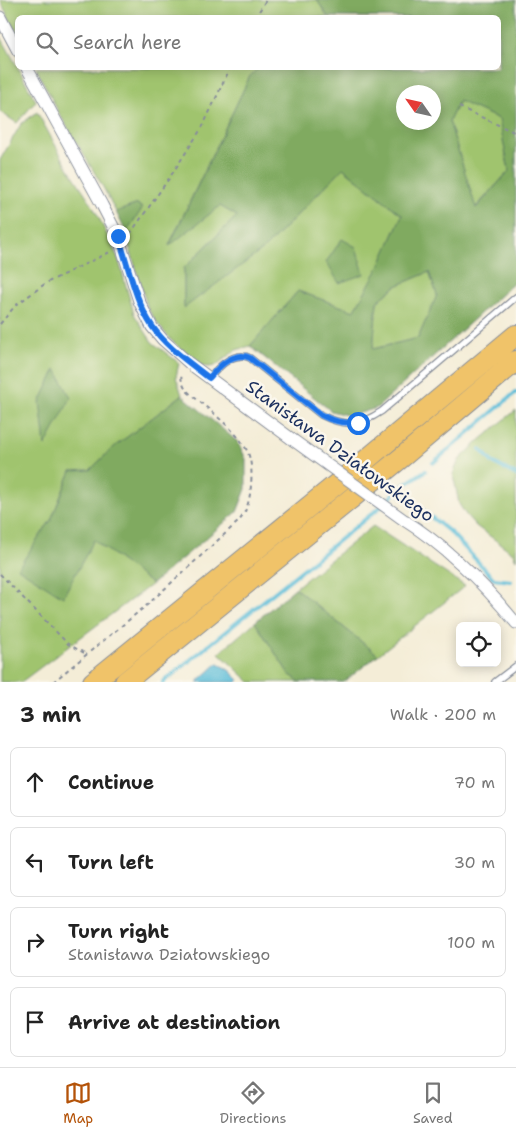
<!DOCTYPE html>
<meta charset="utf-8">
<style>
:root{--surface:#fff;--page:#f6f6f6;--text:#222;--muted:#767676;--line:#e0e0e0;--accent:#b45309}
body{margin:0;font-family:"Shantell Sans",sans-serif;background:var(--page);color:var(--text)}
.controls{position:absolute;right:15px;bottom:15px;display:grid;overflow:hidden;border-radius:8px;box-shadow:0 2px 12px #0003}
.controls button{width:45px;height:45px;display:grid;place-items:center;padding:0;border:0;border-bottom:1px solid var(--line);background:var(--surface);color:var(--text);font:25px sans-serif}
.compass{position:absolute;left:396px;top:85px;width:45px;height:45px;border-radius:50%;background:var(--surface);box-shadow:0 2px 12px #0003;rotate:304deg}
.stop{position:absolute;width:15px;height:15px;margin:-11px;border:4px solid #1a73e8;border-radius:50%;background:#fff}
.stop.end{background:#1a73e8;border-color:#fff;box-shadow:0 1px 5px #0008}
.list{margin:0;padding:0;list-style:none}
h2{display:flex;justify-content:space-between;align-items:center;height:65px;margin:0;padding:0 20px;font-size:21px}
h2 small{font-size:16px;font-weight:400;color:var(--muted)}
.list li{display:grid;grid-template-columns:32px 1fr auto;gap:15px;align-items:center;box-sizing:border-box;height:70px;margin:0 10px 10px;padding:0 10px;border:1px solid var(--line);border-radius:8px}
.list b{display:block;font-size:19px;white-space:nowrap}
.list p{margin:0;font-size:16px;white-space:nowrap;color:var(--muted)}
.list em{font-size:16px;font-style:normal;color:var(--muted)}
.icon{flex:none;width:28px;height:28px;fill:none;stroke:currentColor;stroke-width:2;stroke-linecap:round;stroke-linejoin:round}
.map{position:relative;flex:none;width:516px;height:682px;overflow:hidden}
.search{position:absolute;background:var(--surface);box-shadow:0 2px 12px #0003;left:15px;right:15px;top:15px;height:55px;display:flex;align-items:center;gap:12px;box-sizing:border-box;padding:0 18px;border-radius:8px;color:var(--muted);font-size:19px}
.sheet{height:385px;background:var(--surface)}
nav{display:flex;justify-content:space-around;align-items:center;box-sizing:border-box;height:70px;border-top:1px solid var(--line);background:var(--surface);font-size:14px;color:var(--muted)}
nav a{display:grid;justify-items:center;gap:2px}
nav .on{color:var(--accent)}
.map>svg:first-child{display:block}
.green{fill:#a0c46e;stroke:#5e7a66}
.forest{fill:#80aa61;stroke:#4e6c60;fill-rule:evenodd}
.water{fill:#59bcd8;stroke:#3a769b}
.lines{fill:none;stroke-linecap:round;stroke-linejoin:round}
.stream{stroke:#59bcd8;stroke-width:4}
.lane-casing{stroke:#888e9a;stroke-width:8}
.street-casing{stroke:#888e9a;stroke-width:13}
.highway-casing{stroke:#888e9a;stroke-width:22}
.path{stroke:#888e9a;stroke-width:2;stroke-dasharray:4 4;stroke-linecap:butt}
.lane{stroke:#fff;stroke-width:5.5}
.street{stroke:#fff;stroke-width:11}
.highway{stroke:#f0c369;stroke-width:20}
.street-bridge-casing{stroke:#888e9a;stroke-width:13;stroke-linecap:butt}
.street-bridge{stroke:#fff;stroke-width:11}
.route{stroke:#1a73e8;stroke-width:6}
.labels{text-anchor:middle;dominant-baseline:central;stroke-width:5;stroke-linejoin:round;paint-order:stroke}
.street-label{font-size:18px;fill:#1b2f5e;stroke:#fbf7ec}
</style>
<div class="map">
<svg width="516" height="682" viewBox="0 0 516 682">
<rect width="100%" height="100%" fill="#fbf7ec"/>
<filter id="ink" filterUnits="userSpaceOnUse"><feTurbulence type="fractalNoise" baseFrequency=".02" numOctaves="2"/><feDisplacementMap in="SourceGraphic" scale="10" xChannelSelector="R" yChannelSelector="G"/><feConvolveMatrix kernelMatrix="1 2 1 2 8 2 1 2 1" color-interpolation-filters="sRGB"/></filter>
<filter id="wash" filterUnits="userSpaceOnUse"><feTurbulence type="fractalNoise" baseFrequency=".0096" numOctaves="4" result="noise"/><feDisplacementMap in="SourceGraphic" scale="20" xChannelSelector="R" yChannelSelector="G"/><feGaussianBlur stdDeviation="1.12" result="paint"/><feColorMatrix in="noise" values="0 0 0 0 0 0 0 0 0 0 0 0 0 0 0 0 0 1.4 0 .05"/><feComposite in="paint" operator="in"/></filter>
<g filter="url(#wash)">
<rect width="100%" height="100%" fill="#f4edd7"/>
<path class="green" d="M0 0H317L328 17 18 18 17 34Z
M0 35 36 101 17 123 0 112Z
M36 68H258L250 76 169 245 220 206 237 216 184 268V307L265 248 343 168 402 215 379 268 354 311 298 291 250 346 236 350 215 366 209 367 200 365 171 340 157 323 148 309 128 242 126 232 142 208 138 204 116 212 103 187 59 113Z
M459 101 499 119 509 171 475 208 449 121Z
M37 112 67 166 90 201 99 218 118 258 134 314 152 342 179 363 176 377 182 395 114 447 90 470 71 471 51 520 19 567 94 540 152 584 21 682H0V160L21 124Z
M429 272 438 295 418 338 373 349 377 302 396 286Z
M516 410V560L513 553 476 526 466 515 459 504 453 474 459 460 479 441Z
M373 526 465 586 378 655 295 588Z
M255 622 289 674 300 682H250L219 653Z"/>
<path class="forest" d="M317 0H516V281L377 408 350 416 331 411 250 346 298 291 354 311 379 267 402 215 343 168 265 248 184 308V268L237 216 220 206 169 246 250 76 258 68H498V18L328 17ZM434 92V122H404V92ZM459 101 499 119 509 171 476 208 449 121ZM429 272 437 295 418 338 373 349 377 302 396 286Z
M138 204 142 209 126 232 116 212Z
M342 239 356 247 364 274 339 283 326 262Z
M56 369 71 398 45 446 40 402Z
M182 395 238 442 246 459V489L237 512 152 584 94 540 63 597 18 568 51 520 71 471 90 470 114 447Z
M295 588 378 655 344 682H300L289 674 255 622Z"/>
<path class="water" d="M218 663 230 671 239 680 237 682H197Z"/>
<g class="lines">
<path class="stream" d="M480 449 492 462 516 475
M433 463 516 392
M395 491 411 501 450 532 494 579 511 581
M163 682 389 500 395 491 425 471"/>
</g>
</g>
<g filter="url(#ink)">
<g class="lines">
<g class="lane-casing">
<path id="lane" d="M209 378C217 369 229 355 243 356 245 356 248 357 250 358L321 415C345 427 360 426 382 411L516 297
M495 682 516 666"/>
</g>
<g class="street-casing">
<path id="street" d="M0 17 18 51
M27 68 102 205 118 236 139 301 152 327 163 340 189 363 293 440
M404 520C447 547 484 584 516 623"/>
</g>
<g class="highway-casing">
<path id="highway" d="M93 682 360 465 516 335
M125 682 401 458 516 361"/>
</g>
<path class="path" d="M255 18 266 0
M459 107 516 133
M130 234 170 177 203 126 230 68
M0 324 15 306 46 283 110 252
M0 574 68 644 86 654
M53 682 147 605 239 521C247 511 250 499 251 485 252 473 252 458 245 447 234 429 215 415 199 401 193 396 185 391 183 384 181 380 181 376 182 373"/>
<use href="#lane" class="lane"/>
<use href="#street" class="street"/>
<use href="#highway" class="highway"/>
<g class="street-bridge-casing">
<path id="street-bridge" d="M293 440 404 520"/>
</g>
<use href="#street-bridge" class="street-bridge"/>
</g>
</g>
<g class="lines" filter="url(#ink)">
<path class="route" d="M118 236C129 266 134 299 152 326 166 347 189 362 209 378 217 369 229 355 243 356 245 356 248 357 250 358L321 415C334 422 343 423 358 423"/>
</g>
<g class="labels">
<g class="street-label">
<text transform="translate(340 451) rotate(36)">Stanisława Działowskiego</text>
</g>
</g>
</svg>
<div class="controls">
<button><svg class="icon" aria-label="locate" viewBox="0 0 24 24"><circle cx="12" cy="12" r="6"/><path d="M12 2v4M12 18v4M2 12h4M18 12h4"/></svg></button>
</div>
<svg class="compass" viewBox="-18 -18 36 36"><path d="M0-13l5 13h-10z" fill="#e53935"/><path d="M0 13l5-13h-10z" fill="#767676"/></svg>
<div class="stop" style="left:358px;top:423px"></div>
<div class="stop end" style="left:118px;top:236px"></div>
<div class="search"><svg class="icon" aria-label="search" viewBox="0 0 24 24"><circle cx="10" cy="10" r="6"/><path d="M15 15l6 6"/></svg>Search here</div>
</div>
<section class="sheet">
<h2>3 min<small>Walk · 200 m</small></h2>
<ul class="list">
<li><svg class="icon" aria-label="ahead" viewBox="0 0 24 24"><path d="M12 20V5M6 11l6-6 6 6"/></svg><div><b>Continue</b></div><em>70 m</em></li>
<li><svg class="icon" aria-label="left" viewBox="0 0 24 24"><path d="M17 20v-9H6M10 6l-5 5 5 5"/></svg><div><b>Turn left</b></div><em>30 m</em></li>
<li><svg class="icon" aria-label="right" viewBox="0 0 24 24"><path d="M7 20v-9h11M14 6l5 5-5 5"/></svg><div><b>Turn right</b><p>Stanisława Działowskiego</p></div><em>100 m</em></li>
<li><svg class="icon" aria-label="arrive" viewBox="0 0 24 24"><path d="M6 21V4h12l-3 4 3 4H6"/></svg><div><b>Arrive at destination</b></div></li>
</ul>
</section>
<nav>
<a class="on"><svg class="icon" aria-label="map" viewBox="0 0 24 24"><path d="M3 6l6-2 6 2 6-2v14l-6 2-6-2-6 2zM9 4v14M15 6v14"/></svg>Map</a>
<a><svg class="icon" aria-label="directions" viewBox="0 0 24 24"><path d="M12 3l9 9-9 9-9-9zM9 14v-3h6M13 9l2 2-2 2"/></svg>Directions</a>
<a><svg class="icon" aria-label="saved" viewBox="0 0 24 24"><path d="M7 4h10v16l-5-4-5 4z"/></svg>Saved</a>
</nav>
